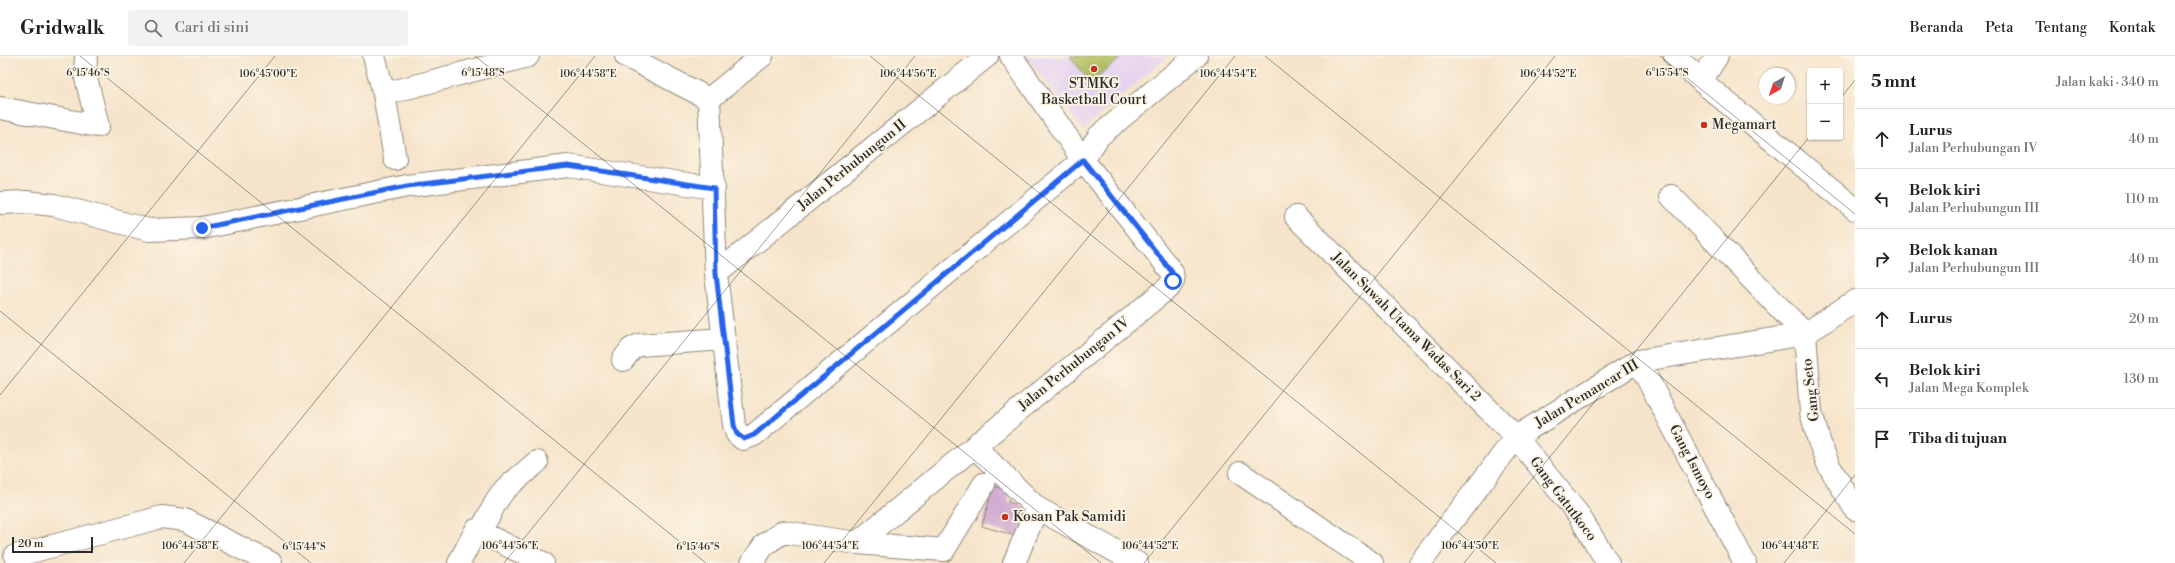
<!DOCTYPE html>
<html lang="id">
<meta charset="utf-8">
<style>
:root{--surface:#fff;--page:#f2f2f2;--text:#202124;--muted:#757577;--line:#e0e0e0}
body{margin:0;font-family:"Libre Bodoni",serif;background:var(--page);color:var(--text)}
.controls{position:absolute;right:12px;top:12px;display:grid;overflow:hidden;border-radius:4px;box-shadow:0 1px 3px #0004}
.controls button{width:36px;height:36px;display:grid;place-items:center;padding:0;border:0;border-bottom:1px solid var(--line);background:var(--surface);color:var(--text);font:20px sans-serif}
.compass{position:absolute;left:1759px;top:12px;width:36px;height:36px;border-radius:50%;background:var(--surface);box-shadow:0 1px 3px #0004;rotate:219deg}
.scale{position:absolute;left:12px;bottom:10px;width:81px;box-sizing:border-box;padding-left:4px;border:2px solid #2b2b2b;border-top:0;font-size:11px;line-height:14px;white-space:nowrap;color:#2b2b2b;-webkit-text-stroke:3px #fcf5e5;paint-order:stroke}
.stop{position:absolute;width:12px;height:12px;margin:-9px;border:3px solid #2563eb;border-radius:50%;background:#fff}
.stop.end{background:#2563eb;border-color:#fff;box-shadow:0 1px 4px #0008}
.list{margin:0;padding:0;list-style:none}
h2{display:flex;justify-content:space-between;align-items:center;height:52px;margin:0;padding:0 16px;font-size:17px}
h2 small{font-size:13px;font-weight:400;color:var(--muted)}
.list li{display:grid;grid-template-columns:26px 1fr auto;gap:12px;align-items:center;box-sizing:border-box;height:60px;padding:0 16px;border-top:1px solid var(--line)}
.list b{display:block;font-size:15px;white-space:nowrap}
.list p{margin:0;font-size:13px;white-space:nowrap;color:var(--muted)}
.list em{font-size:13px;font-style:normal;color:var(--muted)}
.icon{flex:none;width:22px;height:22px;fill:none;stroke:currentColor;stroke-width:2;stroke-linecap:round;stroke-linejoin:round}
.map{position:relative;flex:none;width:1855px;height:507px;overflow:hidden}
header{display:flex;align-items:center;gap:24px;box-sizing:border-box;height:56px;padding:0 20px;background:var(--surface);border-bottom:1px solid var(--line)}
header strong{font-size:19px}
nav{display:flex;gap:22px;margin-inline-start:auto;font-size:14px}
.search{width:280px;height:36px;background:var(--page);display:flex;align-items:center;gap:10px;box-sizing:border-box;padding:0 14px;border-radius:4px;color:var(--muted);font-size:15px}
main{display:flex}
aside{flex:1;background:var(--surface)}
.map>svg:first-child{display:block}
.built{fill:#e6d3f0}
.green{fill:#b3c062;stroke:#6f7646}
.building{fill:#cda3cf}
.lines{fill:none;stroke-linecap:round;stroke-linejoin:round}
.street-casing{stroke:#90887a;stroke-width:24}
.street{stroke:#fff;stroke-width:22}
.route{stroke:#2563eb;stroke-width:5}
.ticks{fill:none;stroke:#2b2b2b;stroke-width:1;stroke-opacity:0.45}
.poi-dot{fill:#c8321e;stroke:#fcf5e5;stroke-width:1.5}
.labels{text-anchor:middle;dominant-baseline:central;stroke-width:3.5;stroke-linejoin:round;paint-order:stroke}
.poi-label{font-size:14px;fill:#2b2b2b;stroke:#fcf5e5;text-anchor:start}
.street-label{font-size:14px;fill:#2b2b2b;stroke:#fcf5e5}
.ticks-label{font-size:10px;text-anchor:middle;fill:#2b2b2b;stroke:#fcf5e5;stroke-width:3.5;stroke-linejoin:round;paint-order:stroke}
</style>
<header>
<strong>Gridwalk</strong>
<div class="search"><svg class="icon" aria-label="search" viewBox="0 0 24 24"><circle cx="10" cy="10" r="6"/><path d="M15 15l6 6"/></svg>Cari di sini</div>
<nav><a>Beranda</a><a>Peta</a><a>Tentang</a><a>Kontak</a></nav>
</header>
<main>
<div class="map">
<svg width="1855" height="507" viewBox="0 0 1855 507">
<rect width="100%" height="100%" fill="#fcf5e5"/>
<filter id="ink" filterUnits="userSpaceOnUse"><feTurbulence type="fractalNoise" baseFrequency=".025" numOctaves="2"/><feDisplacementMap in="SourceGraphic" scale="8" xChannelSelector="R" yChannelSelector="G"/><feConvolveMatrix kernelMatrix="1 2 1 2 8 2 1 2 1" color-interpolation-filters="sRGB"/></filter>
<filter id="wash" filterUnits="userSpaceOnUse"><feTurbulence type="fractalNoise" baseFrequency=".012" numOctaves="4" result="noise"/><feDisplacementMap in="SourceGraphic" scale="16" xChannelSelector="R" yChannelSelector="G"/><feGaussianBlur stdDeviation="0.9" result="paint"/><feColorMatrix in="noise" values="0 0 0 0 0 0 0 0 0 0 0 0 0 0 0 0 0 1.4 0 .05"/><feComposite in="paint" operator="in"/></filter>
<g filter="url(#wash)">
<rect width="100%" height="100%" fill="#f6e4ca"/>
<path class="built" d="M1026 0H1168L1083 74Z"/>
<path class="green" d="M1070 0H1124L1090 26Z"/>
<g id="blocks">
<path class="building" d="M993 430 1011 435 1008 446 1028 452 1019 481 982 470Z"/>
</g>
</g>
<g filter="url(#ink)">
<use href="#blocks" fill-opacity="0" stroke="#90887a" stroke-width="1"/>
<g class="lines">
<g class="street-casing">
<path id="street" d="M374 0 384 38 395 103
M626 0 709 43
M1675 0 1701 25 1855 153
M1701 25 1717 0
M384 38 528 0
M709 43 716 218 734 369 737 378 743 383 754 379 1083 104 1099 80 1196 0
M709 43 762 0
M0 52 98 70 85 18 86 0
M1671 140 1805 278 1811 356 1819 385 1828 408 1855 453
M0 147 27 146 54 149 149 174 202 172 407 130 568 110 714 132
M1296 161 1516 381 1578 458 1608 507
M716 218 987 0
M623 304 631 293 639 289 724 283
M1638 305 1745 507
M979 386 982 398 1037 452 1137 507
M1240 417 1372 507
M480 476 496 446 505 433 537 406
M857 487 1170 230 1173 225 1172 216 1083 104 1011 0
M15 500 162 461 185 464 271 507
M459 507 476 474 543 507
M752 507 764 489 783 476 857 487 944 494 984 428
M1014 507 1037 452
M1420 507 1516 381 1638 305 1805 278 1855 245"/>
</g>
<use href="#street" class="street"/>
</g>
</g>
<g class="lines" filter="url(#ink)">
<path class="route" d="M202 172 407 130 568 110 714 132 716 218 734 369 737 378 744 383 754 379 1083 104 1172 216 1173 225"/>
</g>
<path class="ticks" d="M80 0 706 507M475 0 1101 507M870 0 1496 507M1265 0 1855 478M1660 0 1855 158M1840 43 1855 24M0 255 311 507M0 339 275 0M184 507 595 0M504 507 915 0M824 507 1235 0M1144 507 1555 0M1464 507 1810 80M1784 507 1855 419"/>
<g class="poi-dot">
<circle cx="1094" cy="13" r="4"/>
<circle cx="1704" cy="69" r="4"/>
<circle cx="1005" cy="461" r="4"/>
</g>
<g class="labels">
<g class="poi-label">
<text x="1094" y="28" text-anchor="middle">STMKG<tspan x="1094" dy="16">Basketball Court</tspan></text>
<text x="1712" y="69">Megamart</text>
<text x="1013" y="461">Kosan Pak Samidi</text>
</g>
<g class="street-label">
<text transform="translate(852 109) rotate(-39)">Jalan Perhubungun II</text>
<text transform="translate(1406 271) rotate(45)">Jalan Suwah Utama Wadas Sari 2</text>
<text transform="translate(1074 308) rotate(-39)">Jalan Perhubungan IV</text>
<text transform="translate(1811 334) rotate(-97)">Gang Seto</text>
<text transform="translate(1587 338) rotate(-31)">Jalan Pemancar III</text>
<text transform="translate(1692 406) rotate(62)">Gang Ismoyo</text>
<text transform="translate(1563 443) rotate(53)">Gang Gatutkoco</text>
</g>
</g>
<g class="ticks-label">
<text x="88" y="20">6°15'46"S</text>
<text x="483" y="20">6°15'48"S</text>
<text x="1667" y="20">6°15'54"S</text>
<text x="268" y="21">106°45'00"E</text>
<text x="588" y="21">106°44'58"E</text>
<text x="908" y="21">106°44'56"E</text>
<text x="1228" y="21">106°44'54"E</text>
<text x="1548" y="21">106°44'52"E</text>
<text x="190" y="493">106°44'58"E</text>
<text x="510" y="493">106°44'56"E</text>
<text x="830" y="493">106°44'54"E</text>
<text x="1150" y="493">106°44'52"E</text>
<text x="1470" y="493">106°44'50"E</text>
<text x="1790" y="493">106°44'48"E</text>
<text x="304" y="494">6°15'44"S</text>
<text x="698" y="494">6°15'46"S</text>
</g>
</svg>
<div class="controls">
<button>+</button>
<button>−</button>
</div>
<svg class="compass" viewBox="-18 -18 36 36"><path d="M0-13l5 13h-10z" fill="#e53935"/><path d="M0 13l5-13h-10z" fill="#757577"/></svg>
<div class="scale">20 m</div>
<div class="stop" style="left:1173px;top:225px"></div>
<div class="stop end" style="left:202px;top:172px"></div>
</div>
<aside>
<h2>5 mnt<small>Jalan kaki · 340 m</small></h2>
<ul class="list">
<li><svg class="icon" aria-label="ahead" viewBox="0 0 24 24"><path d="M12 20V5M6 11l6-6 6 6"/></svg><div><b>Lurus</b><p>Jalan Perhubungan IV</p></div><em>40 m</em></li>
<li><svg class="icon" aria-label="left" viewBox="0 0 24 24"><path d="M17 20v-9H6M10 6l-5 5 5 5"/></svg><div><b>Belok kiri</b><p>Jalan Perhubungun III</p></div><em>110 m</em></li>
<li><svg class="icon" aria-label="right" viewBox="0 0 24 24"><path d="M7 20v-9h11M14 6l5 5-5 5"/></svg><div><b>Belok kanan</b><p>Jalan Perhubungun III</p></div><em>40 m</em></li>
<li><svg class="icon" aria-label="ahead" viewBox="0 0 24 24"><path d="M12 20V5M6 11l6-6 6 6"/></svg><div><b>Lurus</b></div><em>20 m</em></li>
<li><svg class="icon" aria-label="left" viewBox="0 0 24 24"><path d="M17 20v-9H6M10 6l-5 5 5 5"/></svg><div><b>Belok kiri</b><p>Jalan Mega Komplek</p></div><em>130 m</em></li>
<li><svg class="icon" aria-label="arrive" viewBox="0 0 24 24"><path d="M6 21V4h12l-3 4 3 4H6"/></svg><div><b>Tiba di tujuan</b></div></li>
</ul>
</aside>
</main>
